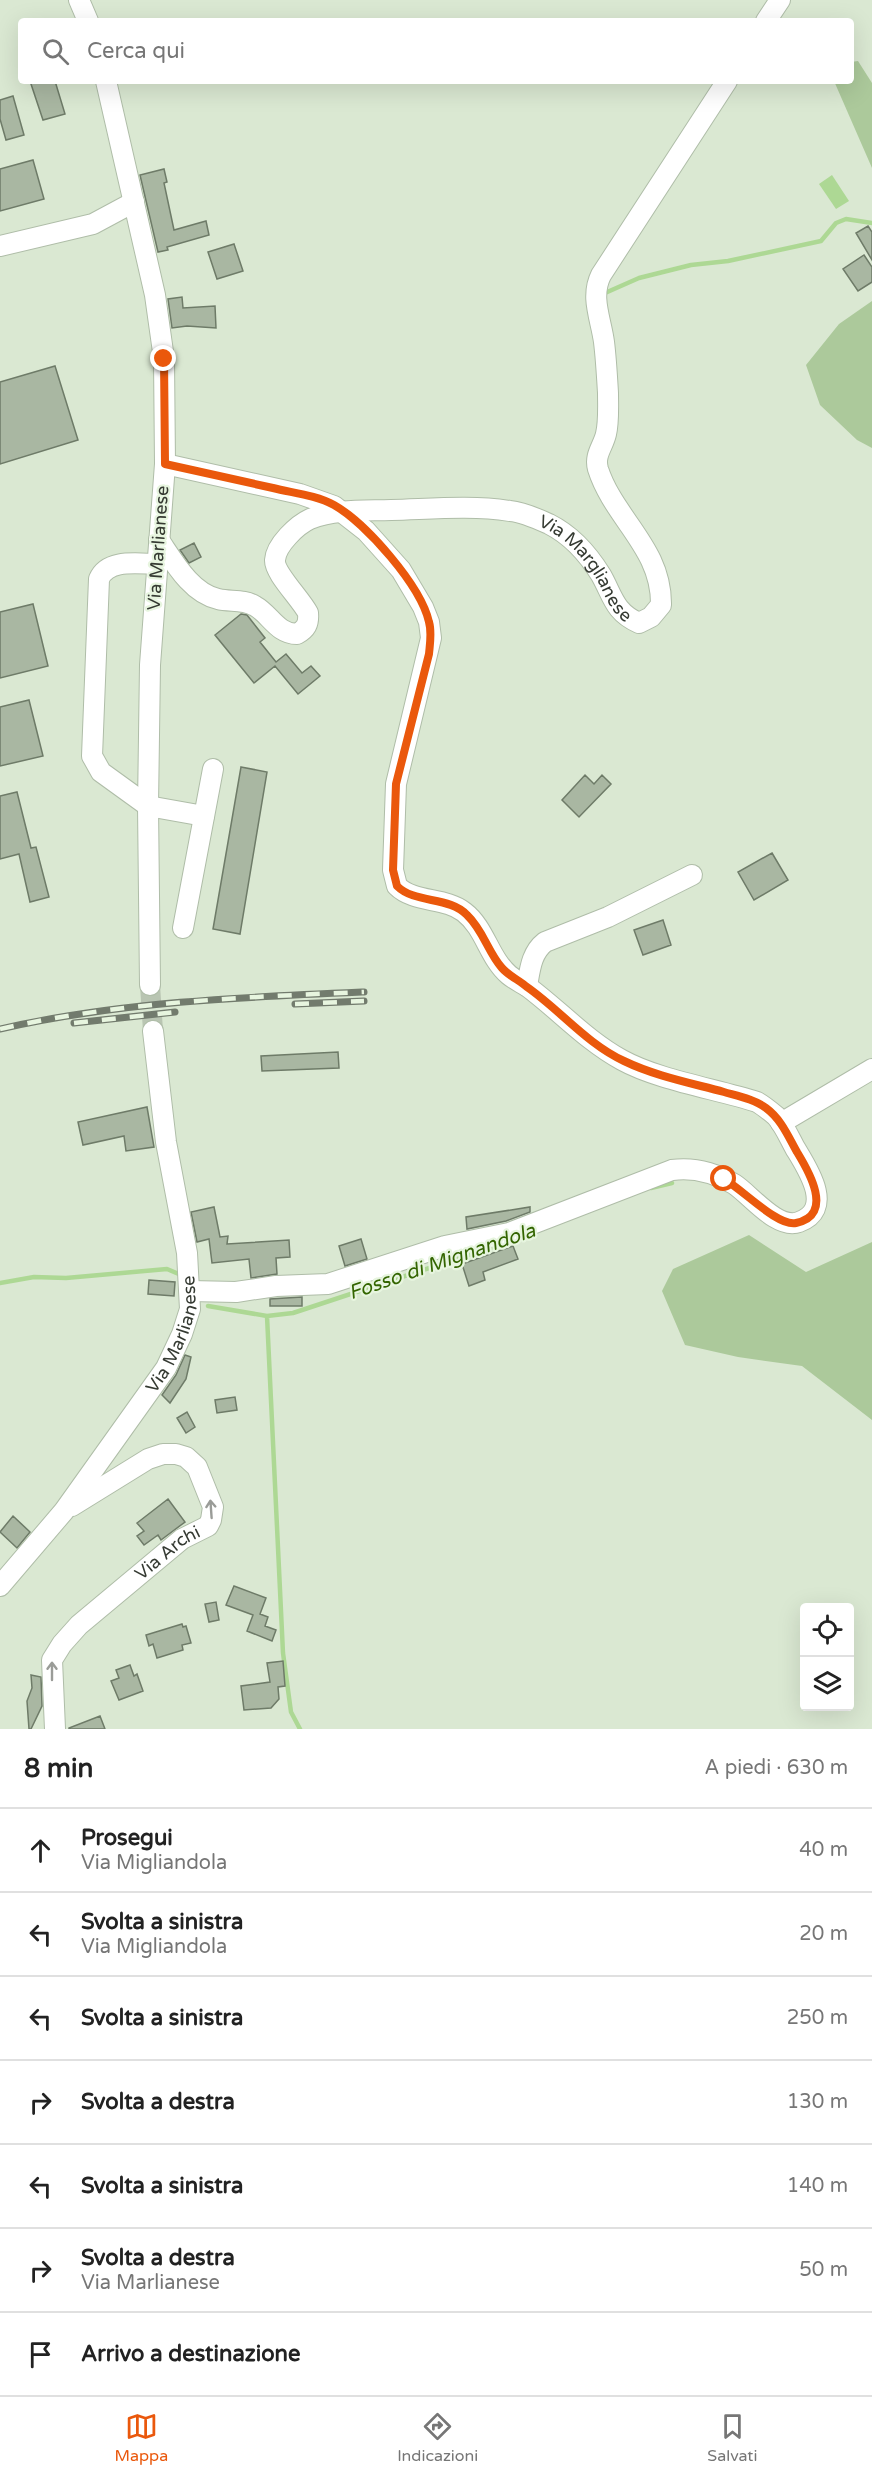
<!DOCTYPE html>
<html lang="it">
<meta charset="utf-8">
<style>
:root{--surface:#fff;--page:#f6f6f6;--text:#222;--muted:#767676;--line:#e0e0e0;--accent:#ea580c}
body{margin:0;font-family:"Varela Round",sans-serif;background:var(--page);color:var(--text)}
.controls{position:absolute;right:18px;bottom:18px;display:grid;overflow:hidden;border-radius:6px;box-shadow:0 6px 24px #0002}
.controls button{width:54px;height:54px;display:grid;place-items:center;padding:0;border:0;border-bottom:2px solid var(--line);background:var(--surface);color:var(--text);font:30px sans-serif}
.stop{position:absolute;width:18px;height:18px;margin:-14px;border:4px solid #ea580c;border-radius:50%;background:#fff}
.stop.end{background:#ea580c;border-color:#fff;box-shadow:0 2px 6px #0008}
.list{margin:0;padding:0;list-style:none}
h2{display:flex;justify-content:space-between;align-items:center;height:78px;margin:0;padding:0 24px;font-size:26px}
h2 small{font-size:20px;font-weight:400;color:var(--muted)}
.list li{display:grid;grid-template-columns:39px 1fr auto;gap:18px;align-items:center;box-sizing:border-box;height:84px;padding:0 24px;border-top:2px solid var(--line)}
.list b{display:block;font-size:22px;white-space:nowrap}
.list p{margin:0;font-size:20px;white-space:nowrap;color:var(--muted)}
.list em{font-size:20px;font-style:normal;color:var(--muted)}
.icon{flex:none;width:33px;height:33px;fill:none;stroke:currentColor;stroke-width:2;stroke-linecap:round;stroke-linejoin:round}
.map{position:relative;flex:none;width:872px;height:1729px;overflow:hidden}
.search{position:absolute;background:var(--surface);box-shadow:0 6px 24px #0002;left:18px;right:18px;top:18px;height:66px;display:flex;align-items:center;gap:15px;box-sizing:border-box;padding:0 21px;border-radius:6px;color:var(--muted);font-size:22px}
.sheet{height:666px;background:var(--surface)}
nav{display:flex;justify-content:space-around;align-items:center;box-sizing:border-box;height:84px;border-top:2px solid var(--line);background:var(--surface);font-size:16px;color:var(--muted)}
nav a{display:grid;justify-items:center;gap:3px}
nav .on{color:var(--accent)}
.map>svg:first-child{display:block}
.green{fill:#acc99b}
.water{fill:#add894}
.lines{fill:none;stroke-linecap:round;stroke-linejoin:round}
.stream{stroke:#add894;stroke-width:4.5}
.building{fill:#a9b7a2;stroke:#6e7b68;stroke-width:1.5}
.minor-tunnel{stroke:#b9c5b2;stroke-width:20;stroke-dasharray:20 10;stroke-linecap:butt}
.minor-casing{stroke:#afbda8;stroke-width:22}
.minor{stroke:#fff;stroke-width:20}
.rail-casing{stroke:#727b6d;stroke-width:7}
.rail{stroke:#e7f5df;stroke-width:4.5;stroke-dasharray:14;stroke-linecap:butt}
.oneway{stroke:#9a9c98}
.route{stroke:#ea580c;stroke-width:8}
.labels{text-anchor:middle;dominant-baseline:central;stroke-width:4.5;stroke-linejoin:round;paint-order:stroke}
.street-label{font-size:18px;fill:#353a32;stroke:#e7f5df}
.water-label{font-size:20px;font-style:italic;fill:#336500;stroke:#e7f5df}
</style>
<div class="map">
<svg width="872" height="1729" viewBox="0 0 872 1729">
<rect width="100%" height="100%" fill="#dae8d2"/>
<path class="green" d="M858 61 872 83V168L834 81H851V62Z
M872 301V448L857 440 820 405 806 365 839 324Z
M749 1235 806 1272 872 1242V1420L802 1366 738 1357 685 1345 662 1291 673 1269Z"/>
<path class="water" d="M832 175 849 201 836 209 819 184Z"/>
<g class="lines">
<path class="stream" d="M605 293 639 278 691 265 728 261 821 241 836 223 846 219 872 223
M651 1188 672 1183
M0 1283 34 1277 66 1278 167 1269 181 1275
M208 1306 267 1316 293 1313 505 1243
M267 1316 283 1653 291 1712 300 1729"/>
</g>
<path class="building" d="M30 81H55L65 114 43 120Z
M13 96 24 135 6 140 0 119V100Z
M33 160 44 199 0 211V169Z
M164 169 167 182 164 183 174 230 206 221 209 235 167 247 168 250 158 252 140 175Z
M868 226 872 232V260L856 233Z
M234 244 243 271 217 279 208 252Z
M864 255 872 267V282L858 291 843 269Z
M182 297 183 308 215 306 216 328 187 326 172 328 168 299Z
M55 366 78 440 0 464V382Z
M194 543 201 557 189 563 180 550Z
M33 604 48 666 0 678V612Z
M241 614 247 615 265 638 260 642 276 662 286 654 302 673 311 666 320 676 298 694 275 666 254 683 215 635Z
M29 700 43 756 0 766V707Z
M241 767 267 772 240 934 213 929Z
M585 775 594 784 602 775 611 784 579 817 562 800Z
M17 792 31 848 36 847 49 897 30 902 19 854 0 859V796Z
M772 853 788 880 754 900 738 872Z
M663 920 671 945 643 955 634 930Z
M338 1052 339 1068 262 1071 261 1056Z
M147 1107 154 1147 126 1151 124 1136 83 1145 78 1122Z
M214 1207 220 1237 228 1236 227 1244 289 1240 290 1257 276 1258 277 1274 251 1278 249 1259 212 1263 209 1239 197 1242 191 1212Z
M530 1207V1212L506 1221 467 1229 466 1217Z
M361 1239 367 1259 345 1266 339 1246Z
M513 1246 518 1259 483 1272 485 1280 469 1286 462 1264Z
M149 1280 175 1282 174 1296 148 1294Z
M302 1297V1306H270V1299Z
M185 1355 191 1357 186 1379 170 1403 162 1395 176 1375Z
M235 1397 237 1410 217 1413 215 1400Z
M187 1412 195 1427 186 1433 177 1418Z
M168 1499 185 1522 161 1540 158 1535 144 1545 137 1536 144 1531 137 1523Z
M13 1516 30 1532 17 1548 0 1532Z
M234 1586 266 1598 260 1614 268 1617 265 1626 276 1630 272 1641 247 1631 253 1615 226 1605Z
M216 1602 219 1620 209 1622 205 1604Z
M182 1624 183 1627 186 1626 191 1643 182 1645 183 1650 157 1658 153 1644 149 1646 146 1635Z
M283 1661 285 1686 278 1687 279 1699 271 1708 244 1710 241 1686 270 1682 267 1663Z
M130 1665 134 1676 137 1674 143 1691 119 1700 111 1681 119 1678 116 1670Z
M31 1675 41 1677 42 1706 31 1729H29L27 1701 32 1688Z
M100 1716 105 1729H69V1728Z"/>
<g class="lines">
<path class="minor-tunnel" d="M150 985 153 1031"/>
<g class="minor-casing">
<g id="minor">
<path d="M79 0 88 21"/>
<path d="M766 21 780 0"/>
<path d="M106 81 155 295 164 359 165 464 150 665 148 806 150 985"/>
<path d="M0 246 93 224 134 202"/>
<path d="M165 464 300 494 334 506 366 531 401 570 423 607 429 622 431 638 396 784 393 870 397 886C414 903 445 897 464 912 485 928 489 958 509 975 515 980 522 983 528 987 560 1011 587 1041 622 1060 658 1080 717 1089 757 1102 764 1106 770 1111 776 1116 784 1125 789 1137 795 1148 807 1168 835 1209 799 1222 777 1230 751 1195 734 1184 715 1173 693 1167 672 1170L509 1233 445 1246 328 1284 276 1286 236 1292 190 1291"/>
<path id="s1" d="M159 540C174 562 191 593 218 599 230 602 244 599 255 606 270 614 277 634 297 634 306 629 309 624 308 613 301 599 274 573 275 560 276 545 297 525 310 519 335 509 365 511 391 510 431 509 471 505 510 511 523 512 538 519 549 524 571 535 588 554 601 575 613 596 614 612 639 623L651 617 661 605C662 548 614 519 598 469 594 455 603 447 606 434 609 422 608 405 608 393 607 376 606 358 604 342 601 319 590 297 601 275L727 81"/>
<path d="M158 564C139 564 108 558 99 579L92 756 101 772 148 806 204 816"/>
<path d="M183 928 213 769"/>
<path d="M527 986C530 970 531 953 545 942L608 917 692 875"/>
<path d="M781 1123 872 1069"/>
<path id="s2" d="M0 1586 64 1511 166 1368 182 1334 190 1309 187 1253 166 1142 153 1031"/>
<path id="s3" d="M55 1729 52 1660 62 1644 79 1625 182 1539 208 1526 211 1520 213 1507 197 1467 186 1457 176 1454H163L148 1459 72 1506"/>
</g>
</g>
<use href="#minor" class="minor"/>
<g class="rail-casing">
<path id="rail" d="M295 1004 364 1001
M74 1023 175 1012
M0 1029C119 1002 243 997 364 992"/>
</g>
<use href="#rail" class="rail"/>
</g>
<defs><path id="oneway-shaft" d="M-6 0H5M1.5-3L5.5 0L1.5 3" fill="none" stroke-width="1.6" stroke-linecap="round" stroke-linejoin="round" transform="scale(1.5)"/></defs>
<g class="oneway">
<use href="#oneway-shaft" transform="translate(211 1509) rotate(-94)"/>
<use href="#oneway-shaft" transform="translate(52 1671) rotate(-90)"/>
</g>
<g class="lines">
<path class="route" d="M164 359 165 464C201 472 237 480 273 488 293 493 316 495 334 505 366 523 421 586 429 622 432 632 430 643 429 654L396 784 393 870 397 886C415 904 449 896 467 915 483 930 488 952 502 968 509 976 519 980 527 987 560 1010 587 1044 624 1061 655 1076 691 1083 724 1092 738 1096 754 1099 766 1108 781 1119 788 1136 797 1152 808 1170 835 1215 796 1223 778 1227 742 1189 724 1179"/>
</g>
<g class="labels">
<g class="street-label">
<text transform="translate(158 548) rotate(-86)">Via Marlianese</text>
<text stroke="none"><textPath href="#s1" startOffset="620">Via Marglianese</textPath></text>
<text stroke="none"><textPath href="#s2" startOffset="309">Via Marlianese</textPath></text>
<text stroke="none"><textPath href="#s3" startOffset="228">Via Archi</textPath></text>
</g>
<g class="water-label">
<text transform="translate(442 1262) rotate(-19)">Fosso di Mignandola</text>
</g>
</g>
</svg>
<div class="controls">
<button><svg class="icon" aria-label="locate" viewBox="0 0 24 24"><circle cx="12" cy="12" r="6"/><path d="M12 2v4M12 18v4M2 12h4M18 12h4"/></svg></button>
<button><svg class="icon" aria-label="layers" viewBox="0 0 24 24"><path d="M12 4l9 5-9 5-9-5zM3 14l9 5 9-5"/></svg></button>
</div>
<div class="stop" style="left:724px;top:1179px"></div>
<div class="stop end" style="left:164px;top:359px"></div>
<div class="search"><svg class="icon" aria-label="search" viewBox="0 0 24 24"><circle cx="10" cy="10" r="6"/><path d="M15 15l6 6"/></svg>Cerca qui</div>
</div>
<section class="sheet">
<h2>8 min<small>A piedi · 630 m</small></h2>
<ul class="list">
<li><svg class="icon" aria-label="ahead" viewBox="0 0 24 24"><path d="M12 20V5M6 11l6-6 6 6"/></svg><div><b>Prosegui</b><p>Via Migliandola</p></div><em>40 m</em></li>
<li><svg class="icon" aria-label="left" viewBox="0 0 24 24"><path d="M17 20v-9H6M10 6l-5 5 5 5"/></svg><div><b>Svolta a sinistra</b><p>Via Migliandola</p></div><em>20 m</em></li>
<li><svg class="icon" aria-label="left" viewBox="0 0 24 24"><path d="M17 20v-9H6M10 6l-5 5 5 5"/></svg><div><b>Svolta a sinistra</b></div><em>250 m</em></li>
<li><svg class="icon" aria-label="right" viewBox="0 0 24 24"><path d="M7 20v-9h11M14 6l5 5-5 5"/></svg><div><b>Svolta a destra</b></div><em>130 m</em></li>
<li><svg class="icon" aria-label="left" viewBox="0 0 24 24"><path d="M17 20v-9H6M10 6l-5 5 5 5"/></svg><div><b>Svolta a sinistra</b></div><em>140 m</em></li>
<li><svg class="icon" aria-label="right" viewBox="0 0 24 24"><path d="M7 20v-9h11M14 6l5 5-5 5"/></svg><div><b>Svolta a destra</b><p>Via Marlianese</p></div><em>50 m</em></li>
<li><svg class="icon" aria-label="arrive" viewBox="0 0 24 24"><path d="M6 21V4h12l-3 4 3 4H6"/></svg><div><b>Arrivo a destinazione</b></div></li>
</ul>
</section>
<nav>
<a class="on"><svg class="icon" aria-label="map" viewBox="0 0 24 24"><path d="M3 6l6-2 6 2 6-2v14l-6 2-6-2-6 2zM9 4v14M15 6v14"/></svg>Mappa</a>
<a><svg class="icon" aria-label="directions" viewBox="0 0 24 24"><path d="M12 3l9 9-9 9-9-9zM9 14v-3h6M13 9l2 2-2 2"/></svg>Indicazioni</a>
<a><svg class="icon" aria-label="saved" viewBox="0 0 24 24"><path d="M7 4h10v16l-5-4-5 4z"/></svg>Salvati</a>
</nav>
